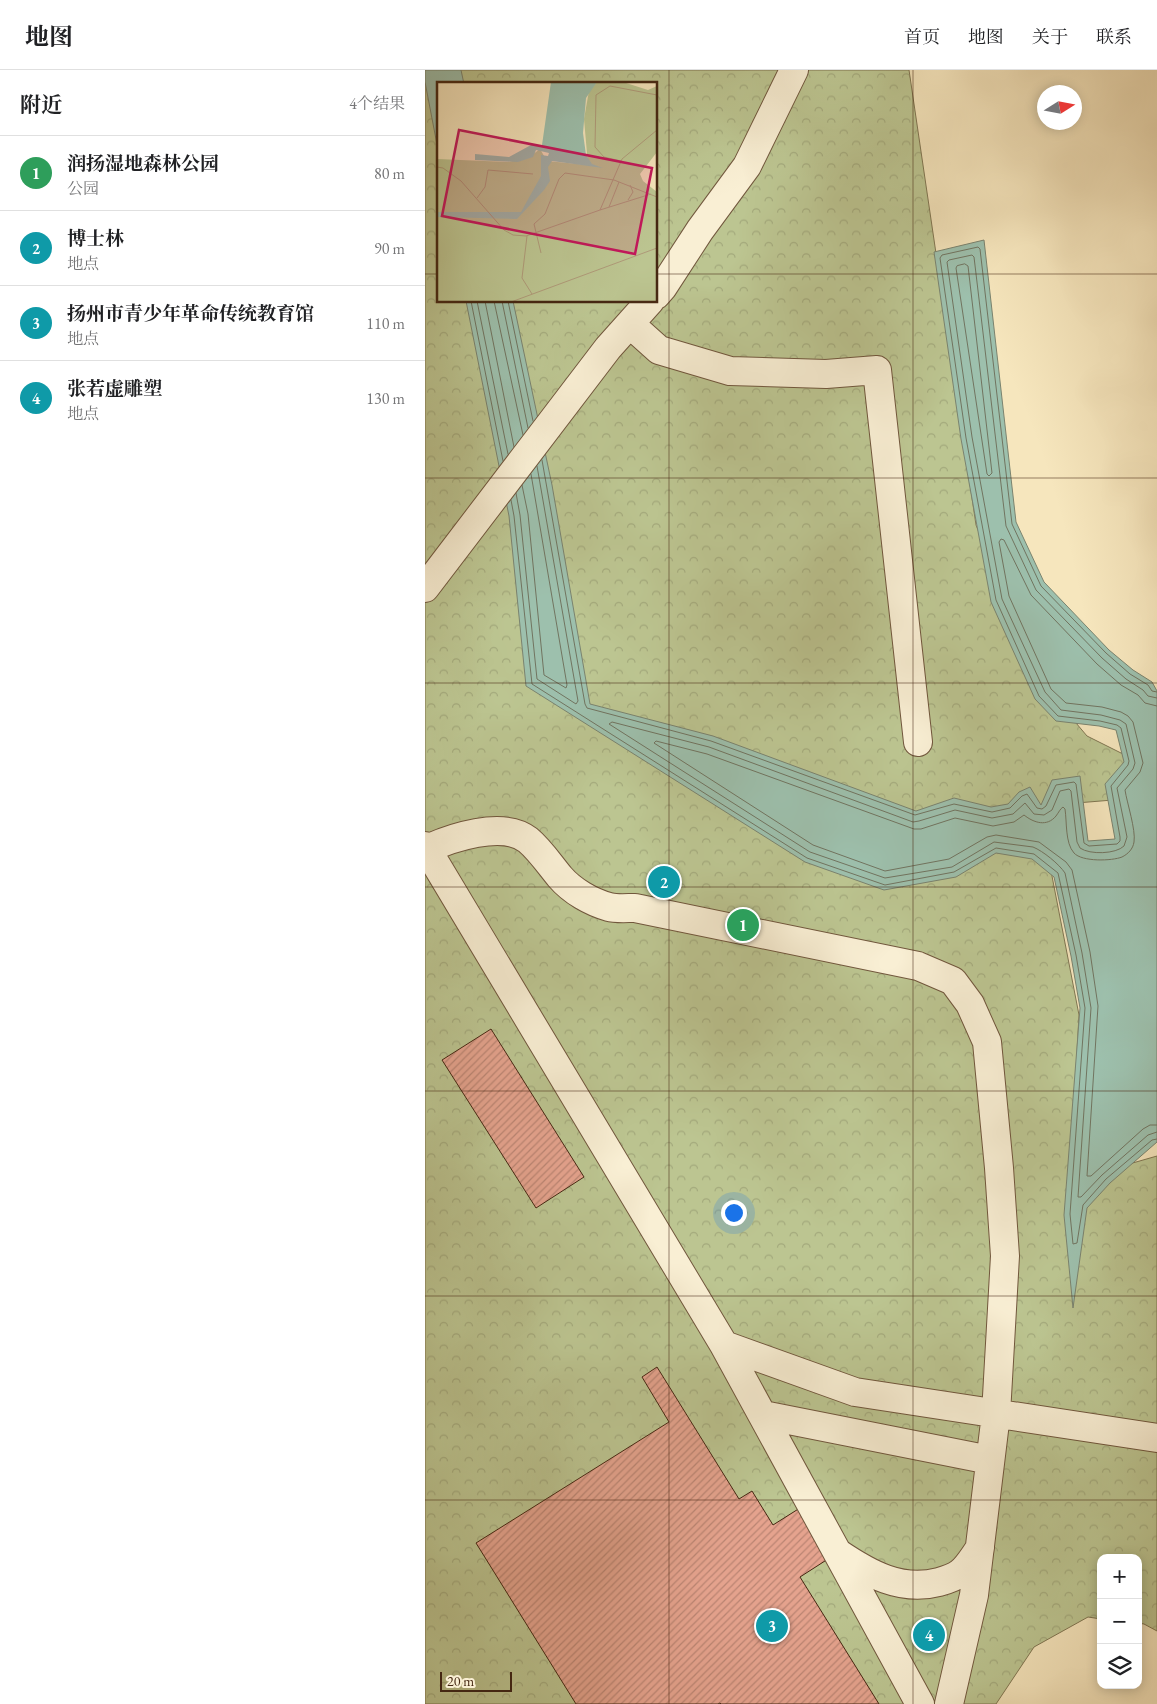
<!DOCTYPE html>
<html lang="zh">
<meta charset="utf-8">
<style>
:root{--surface:#fff;--page:#f6f6f6;--text:#202124;--muted:#757577;--line:#e0e0e0;--accent:#8f2418}
body{margin:0;font-family:"EB Garamond","Noto Serif SC",serif;background:var(--page);color:var(--text)}
.controls{position:absolute;right:15px;bottom:15px;display:grid;overflow:hidden;border-radius:10px;box-shadow:0 2px 12px #0003}
.controls button{width:45px;height:45px;display:grid;place-items:center;padding:0;border:0;border-bottom:1px solid var(--line);background:var(--surface);color:var(--text);font:25px sans-serif}
.compass{position:absolute;left:612px;top:15px;width:45px;height:45px;border-radius:50%;background:var(--surface);box-shadow:0 2px 12px #0003;rotate:79deg}
.scale{position:absolute;left:15px;bottom:12px;width:72px;box-sizing:border-box;padding-left:5px;border:2px solid #452712;border-top:0;font-size:14px;line-height:18px;white-space:nowrap;color:#452712;-webkit-text-stroke:4px #f9efd4;paint-order:stroke}
.you{position:absolute;left:308px;top:1142px;width:18px;height:18px;margin:-12px;border:4px solid #fff;border-radius:50%;background:#1a73e8;box-shadow:0 0 0 8px #1a73e833}
.badge{display:grid;place-items:center;width:32px;height:32px;border-radius:50%;background:var(--accent);color:#fff;font-size:16px;font-weight:700}
.pin{position:absolute;translate:-50% -50%;border:2px solid #fff;box-shadow:0 1px 5px #0006}
.list{margin:0;padding:0;list-style:none}
h2{display:flex;justify-content:space-between;align-items:center;height:65px;margin:0;padding:0 20px;font-size:21px}
h2 small{font-size:16px;font-weight:400;color:var(--muted)}
.list li{display:grid;grid-template-columns:32px 1fr auto;gap:15px;align-items:center;box-sizing:border-box;height:75px;padding:0 20px;border-top:1px solid var(--line)}
.list b{display:block;font-size:19px;white-space:nowrap}
.list p{margin:0;font-size:16px;white-space:nowrap;color:var(--muted)}
.list em{font-size:16px;font-style:normal;color:var(--muted)}
.icon{flex:none;width:28px;height:28px;fill:none;stroke:currentColor;stroke-width:2;stroke-linecap:round;stroke-linejoin:round}
.map{position:relative;flex:none;width:732px;height:1634px;overflow:hidden}
header{display:flex;align-items:center;gap:30px;box-sizing:border-box;height:70px;padding:0 25px;background:var(--surface);border-bottom:1px solid var(--line)}
header strong{font-size:24px}
nav{display:flex;gap:28px;margin-inline-start:auto;font-size:18px}
main{display:flex}
aside{flex:1;background:var(--surface)}
.map>svg:first-child{display:block}
.park{fill:url(#park-crowns);stroke:#807652;fill-rule:evenodd}
.water{fill:#9dc0ad;stroke:#7a836f}
.lines{fill:none;stroke-linecap:round;stroke-linejoin:round}
.shore{stroke:#717460;stroke-width:1}
.building{fill:url(#building-hatch);stroke:#452712}
.minor-casing{stroke:#71573d;stroke-width:30}
.minor{stroke:#f9efd4;stroke-width:28}
.grid{fill:none;stroke:#452712;stroke-width:1;stroke-opacity:0.55}
.inset-road{fill:none;stroke:#af9a79;stroke-width:1}
.view{fill:#c2185b;fill-opacity:0.15;stroke:#c2185b;stroke-width:2.5}
.inset-edge{fill:none;stroke:#452712;stroke-width:2.5}
</style>
<header>
<strong>地图</strong>
<nav><a>首页</a><a>地图</a><a>关于</a><a>联系</a></nav>
</header>
<main>
<aside>
<h2>附近<small>4个结果</small></h2>
<ul class="list">
<li><span class="badge" style="background:#2e9e5b">1</span><div><b>润扬湿地森林公园</b><p>公园</p></div><em>80 m</em></li>
<li><span class="badge" style="background:#0f9aa8">2</span><div><b>博士林</b><p>地点</p></div><em>90 m</em></li>
<li><span class="badge" style="background:#0f9aa8">3</span><div><b>扬州市青少年革命传统教育馆</b><p>地点</p></div><em>110 m</em></li>
<li><span class="badge" style="background:#0f9aa8">4</span><div><b>张若虚雕塑</b><p>地点</p></div><em>130 m</em></li>
</ul>
</aside>
<div class="map">
<svg width="732" height="1634" viewBox="0 0 732 1634">
<defs>
<pattern id="park-crowns" width="20" height="18" patternUnits="userSpaceOnUse" patternTransform="scale(1.25)"><rect width="20" height="18" fill="#bcc591"/><path d="M2 6a3 3 0 1 1 6 0M12 15a3 3 0 1 1 6 0" fill="none" stroke="#a3a97c"/></pattern>
<pattern id="building-hatch" width="6" height="6" patternUnits="userSpaceOnUse" patternTransform="scale(1.25)"><rect width="6" height="6" fill="#e5a38e"/><path d="M-1 1l2-2M0 6l6-6M5 7l2-2" fill="none" stroke="#bb8573"/></pattern>
</defs>
<rect width="100%" height="100%" fill="#f6e6bd"/>
<filter id="stains"><feTurbulence type="fractalNoise" baseFrequency=".004" numOctaves="4"/><feColorMatrix values="0 0 0 0 .2 0 0 0 0 .09 0 0 0 0 .02 0 0 0 .5 -.17"/></filter>
<radialGradient id="worn" r=".72"><stop offset=".6" stop-color="#630" stop-opacity="0"/><stop offset="1" stop-color="#630" stop-opacity=".3"/></radialGradient>
<path class="park" d="M0 0H484L551 455 613 608 662 666 706 688 688 730 639 734 619 765 654 945 645 1111 732 1086V1561L719 1554 713 1553V1488H676V1549L663 1547 609 1577 571 1634H0ZM14 14H231V231H14Z"/>
<path class="water" d="M0 0H36L39 14H14V85L0 12Z
M559 170 591 452 619 512 684 580 708 600 727 612 732 621V1072L685 1113 662 1138 648 1238 639 1145 655 938 646 886 629 807 607 789 571 783 531 807 459 820 380 792 101 616 84 446 41 231H88L127 415 165 634 288 666 491 741 529 728 566 737 583 734 594 722 605 717 616 735 627 710 655 706 663 771 690 769 680 714 699 692 691 660 674 656 631 651 610 629 566 532 536 369 509 182Z"/>
<g class="lines">
<path class="shore" d="M540 194 543 196 567 403 564 406 562 404 531 198 532 196Z
M46 231 78 391
M52 231 83 384
M60 231 89 377
M69 231 98 365
M77 231 103 358
M83 231 108 351
M117 390 160 634 162 638 286 671 490 745 529 734 567 742 585 738 597 726 602 724 612 738 617 739 621 736 631 715 649 712 651 714 659 773 664 776 692 774 695 771V767L686 716 703 695 704 691 696 658 692 655 675 651 633 646 614 626 571 530 541 368 515 188 517 185 553 177 555 179 587 454 616 516 681 583 705 604 723 615 727 621 732 622
M97 415 103 444 119 605 141 618 142 615 106 404
M91 423 95 445 112 609 151 634 153 631 112 396
M86 430 89 446 107 614 382 788 460 815 529 802 571 778 609 784 633 803 651 885 660 938 645 1144 648 1174 652 1173 658 1135 681 1109 727 1070 732 1069
M732 628 723 626 718 620 701 609 677 588 611 520 581 456 549 187 547 185 524 190 522 192 547 367 577 529 620 622 636 640 676 645 695 650 701 654 710 693 708 699 692 718 702 767 699 776C691 784 665 785 655 778L652 772 646 721 644 719 635 721 627 740 619 745 609 744 600 733 588 744 567 748 530 740 494 751 488 752 284 677 187 652 184 654 385 782 460 808 527 797 569 772 608 777C618 781 634 794 640 803L657 883 666 938 653 1127H656L677 1105 723 1065 732 1062
M732 636 720 633 713 625 696 615 672 594 606 525 579 470 576 469 574 472 584 526 626 619 641 633 677 637 696 642 703 646 708 652 718 693 715 702 700 720C702 733 711 760 709 772 708 779 703 784 697 787 687 791 657 792 649 783 640 773 642 752 640 739L638 737C635 739 634 742 631 746 622 757 609 753 599 745L589 752 568 756 530 748 496 759H489L282 684 231 671 229 673 388 775 460 801 524 789 562 767 571 765 614 772 641 792 647 800 665 882 673 936 662 1106H666L718 1059 725 1055H732"/>
</g>
<path class="building" d="M66 959 159 1107 111 1138 17 990Z
M232 1297 314 1429 327 1421 348 1455 386 1431 417 1480 375 1507 454 1634H296L295 1633 293 1634H151L51 1473 244 1352 217 1307Z"/>
<g class="lines">
<g class="minor-casing">
<path id="minor" d="M231 225 238 217 275 160 322 96 369 0
M205 254 234 280 305 301 401 304 452 300 493 672
M0 518 183 278 225 231
M0 776 299 1275 430 1322 732 1368
M0 780C25 768 78 750 103 770 115 780 125 795 135 807 147 821 166 832 184 837 191 839 202 838 210 838L493 896 528 911 545 934 562 972 574 1098 580 1186 571 1344 549 1525 524 1634
M299 1275 495 1634
M338 1345 565 1390
M413 1483C444 1504 476 1522 514 1512 521 1510 530 1507 535 1503 543 1497 549 1486 555 1478"/>
</g>
<use href="#minor" class="minor"/>
</g>
<path class="grid" d="M244 0V1634M488 0V1634M0 204H14M231 204H732M0 408H732M0 613H732M0 817H732M0 1021H732M0 1226H732M0 1430H732"/>
<g transform="translate(12 12)">
<rect width="220" height="220" fill="#f6e6bd"/>
<path d="M160 0H186L211 8 220 4V70L203 92 206 99 220 110V220H0V77L71 80 91 76 103 67 110 79 151 83 147 37 152 9Z" fill="#bcc591"/>
<path d="M114 0H160L149 16 146 51 149 73 155 82 166 86 115 79 111 85 113 99 107 108 80 137 0 135V130H84L104 94V73L111 74 112 71 99 68 96 75 81 80 38 78V72L72 75 94 63H105Z" fill="#9dc0ad"/>
<path class="inset-road" d="M184 79 167 75 158 65 159 13 173 4 220 13M0 85 6 86 24 99 67 148 76 153 89 154 163 128 185 77 220 48M40 116 48 105 51 88 96 92M191 118 196 110 193 103M172 125 182 100M163 128 214 112M90 154 85 196 95 212M104 171 97 142 108 132 122 97 128 91 177 98 220 115M74 220 220 166"/>
<path class="view" d="M22 48 215 86 198 172 5 134Z"/>
<rect width="220" height="220" class="inset-edge"/>
</g>
<rect width="100%" height="100%" filter="url(#stains)"/>
<rect width="100%" height="100%" fill="url(#worn)"/>
</svg>
<div class="controls">
<button>+</button>
<button>−</button>
<button><svg class="icon" aria-label="layers" viewBox="0 0 24 24"><path d="M12 4l9 5-9 5-9-5zM3 14l9 5 9-5"/></svg></button>
</div>
<svg class="compass" viewBox="-18 -18 36 36"><path d="M0-13l5 13h-10z" fill="#e53935"/><path d="M0 13l5-13h-10z" fill="#757577"/></svg>
<div class="scale">20 m</div>
<div class="you"></div>
<div class="pin badge" style="left:318px;top:855px;background:#2e9e5b">1</div>
<div class="pin badge" style="left:239px;top:812px;background:#0f9aa8">2</div>
<div class="pin badge" style="left:347px;top:1556px;background:#0f9aa8">3</div>
<div class="pin badge" style="left:504px;top:1565px;background:#0f9aa8">4</div>
</div>
</main>
